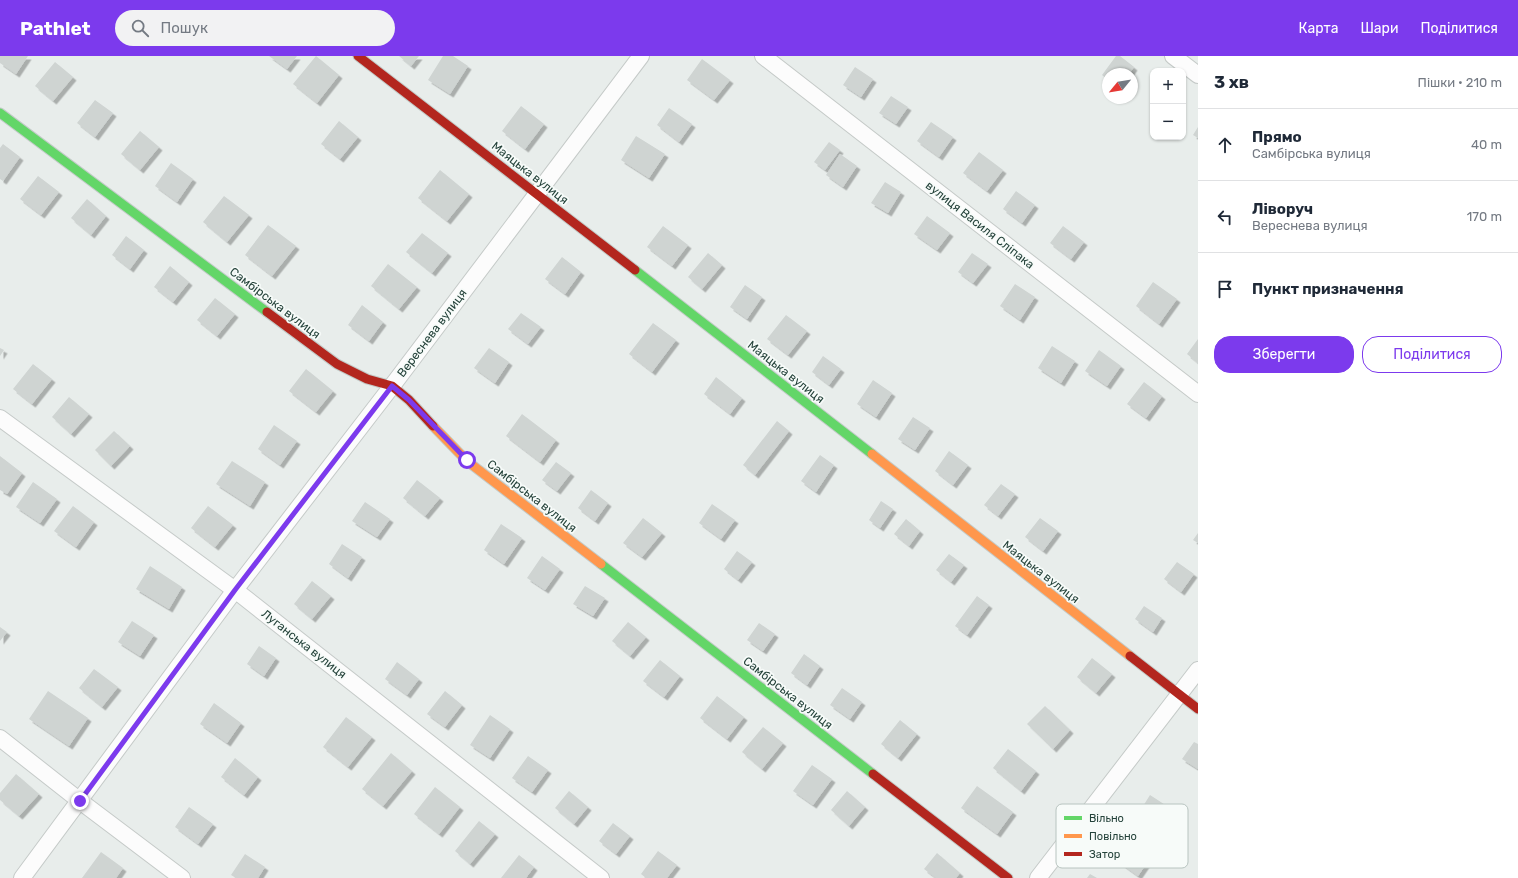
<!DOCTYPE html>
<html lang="uk">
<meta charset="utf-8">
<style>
:root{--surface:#fff;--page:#f2f2f3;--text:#1f2937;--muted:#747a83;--line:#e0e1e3;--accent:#7c3aed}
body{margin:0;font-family:Rubik,sans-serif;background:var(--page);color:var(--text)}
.controls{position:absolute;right:12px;top:12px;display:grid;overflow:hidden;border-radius:8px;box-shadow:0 1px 3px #0004}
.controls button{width:36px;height:36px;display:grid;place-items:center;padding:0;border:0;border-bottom:1px solid var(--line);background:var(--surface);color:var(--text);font:20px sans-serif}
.compass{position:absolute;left:1102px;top:12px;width:36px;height:36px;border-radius:50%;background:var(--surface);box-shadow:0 1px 3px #0004;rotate:240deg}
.stop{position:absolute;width:12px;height:12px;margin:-9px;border:3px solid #7c3aed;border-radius:50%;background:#fff}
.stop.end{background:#7c3aed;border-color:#fff;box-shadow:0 1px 4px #0008}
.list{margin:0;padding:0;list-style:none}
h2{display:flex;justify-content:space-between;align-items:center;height:52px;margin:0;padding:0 16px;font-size:17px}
h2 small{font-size:13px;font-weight:400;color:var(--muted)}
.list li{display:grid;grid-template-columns:26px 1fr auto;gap:12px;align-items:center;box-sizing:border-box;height:72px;padding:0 16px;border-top:1px solid var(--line)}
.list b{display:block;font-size:15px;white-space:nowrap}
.list p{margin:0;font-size:13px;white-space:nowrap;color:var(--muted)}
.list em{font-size:13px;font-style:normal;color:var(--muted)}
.actions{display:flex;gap:8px;padding:12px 16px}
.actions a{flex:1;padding:9px 0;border:1px solid var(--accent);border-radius:16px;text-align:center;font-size:14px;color:var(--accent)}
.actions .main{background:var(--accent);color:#fff}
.icon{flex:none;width:22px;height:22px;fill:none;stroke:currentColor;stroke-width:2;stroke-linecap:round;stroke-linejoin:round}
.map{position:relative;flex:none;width:1198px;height:822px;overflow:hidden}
header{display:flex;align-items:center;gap:24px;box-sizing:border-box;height:56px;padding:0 20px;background:var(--accent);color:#fff}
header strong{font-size:19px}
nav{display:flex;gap:22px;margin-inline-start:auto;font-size:14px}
.search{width:280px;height:36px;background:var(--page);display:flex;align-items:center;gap:10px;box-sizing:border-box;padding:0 14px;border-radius:22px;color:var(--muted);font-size:15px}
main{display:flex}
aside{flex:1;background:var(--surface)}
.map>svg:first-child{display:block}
.building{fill:#cfd4d2;filter:url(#shadow)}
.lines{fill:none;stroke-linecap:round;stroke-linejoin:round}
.street-casing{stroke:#c5cac8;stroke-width:18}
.fast-casing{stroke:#c3cbc8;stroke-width:11}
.slow-casing{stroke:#c3cbc8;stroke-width:11}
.jam-casing{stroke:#c3cbc8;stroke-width:11}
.street{stroke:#fcfcfc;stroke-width:16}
.fast{stroke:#63d668;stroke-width:9}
.slow{stroke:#ff974d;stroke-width:9}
.jam{stroke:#b3261e;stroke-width:9}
.route{stroke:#7c3aed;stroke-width:5}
.labels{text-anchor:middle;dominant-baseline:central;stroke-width:3.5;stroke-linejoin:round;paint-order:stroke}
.street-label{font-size:12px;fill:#24423a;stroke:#f7fbf9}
.key{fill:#f7fbf9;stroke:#b8c4c0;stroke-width:1}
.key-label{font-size:11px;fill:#24423a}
</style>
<header>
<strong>Pathlet</strong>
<div class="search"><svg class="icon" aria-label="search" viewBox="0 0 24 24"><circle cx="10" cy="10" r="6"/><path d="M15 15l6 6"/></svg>Пошук</div>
<nav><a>Карта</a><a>Шари</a><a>Поділитися</a></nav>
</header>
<main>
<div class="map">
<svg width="1198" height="822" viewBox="0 0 1198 822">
<defs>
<filter id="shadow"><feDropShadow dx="3.5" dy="3.5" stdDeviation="0" flood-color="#0004"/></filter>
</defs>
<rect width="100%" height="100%" fill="#e8edeb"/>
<path class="building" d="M0 0H28L16 18 0 7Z
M269 0H297L287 13Z
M316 0 339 19 317 47 293 28Z
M399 0H419L411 10Z
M443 0H453L468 10 450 38 428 24Z
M1116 0H1120L1134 11 1129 18H1108V24L1102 19Z
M702 3 730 24 714 44 687 24Z
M55 6 73 21 53 45 35 30Z
M855 11 873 23 861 41 843 29Z
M891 40 908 51 896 68 879 57Z
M95 44 113 57 95 81 77 67Z
M521 50 544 68 525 93 502 75Z
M669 52 692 68 679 86 657 69Z
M339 65 358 81 340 103 321 88Z
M931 66 953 81 939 101 917 85Z
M1198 71V82L1193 79Z
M140 75 159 91 140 114 121 98Z
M636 80 665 98 649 122 621 104Z
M829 86 840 94 825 114 814 106Z
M3 88 20 101 3 125 0 123V92Z
M979 96 1003 114 987 135 963 117Z
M840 98 857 110 843 131 826 119Z
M171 107 193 123 177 146 155 130Z
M440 114 469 138 447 165 418 142Z
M38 120 59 136 41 159 20 143Z
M885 126 901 136 888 157 871 147Z
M1016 135 1035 149 1022 167 1003 153Z
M224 140 249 159 227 186 203 166Z
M87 143 106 160 91 179 71 162Z
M927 160 950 177 937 194 914 178Z
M268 169 296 190 272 220 245 199Z
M663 170 688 189 672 210 647 191Z
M1063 170 1084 186 1071 203 1050 187Z
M422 177 448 197 432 217 406 196Z
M126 180 144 194 130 213 112 199Z
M708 197 722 209 702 233 688 221Z
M972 197 988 208 973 227 958 216Z
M562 201 581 216 565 238 545 223Z
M388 208 417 231 399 253 371 230Z
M170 210 189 226 173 246 154 231Z
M1153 226 1177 243 1159 268 1136 250Z
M1015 228 1035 241 1020 264 1000 250Z
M745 229 762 241 747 263 730 251Z
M215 242 235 258 217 280 197 264Z
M362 249 383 266 369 285 348 269Z
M521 257 541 271 528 288 508 273Z
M786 259 807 275 788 299 767 283Z
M653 267 676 284 652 316 629 298Z
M1198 283V307L1187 298Z
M1052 290 1075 305 1061 327 1038 312Z
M0 292 4 294 0 300Z
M489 292 509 306 495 327 474 312Z
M1099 294 1121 310 1107 330 1085 315Z
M823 300 841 313 829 329 812 316Z
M33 308 52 323 32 348 13 333Z
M306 313 333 335 316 356 289 335Z
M716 321 742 342 730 358 704 338Z
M873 324 892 337 876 361 857 348Z
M1144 326 1162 340 1146 362 1127 348Z
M69 341 89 358 71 378 52 361Z
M522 358 556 384 540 406 506 380Z
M913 361 930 372 915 394 898 383Z
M777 365 789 375 755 419 743 409Z
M274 369 297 385 280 409 258 393Z
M114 375 130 390 111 410 95 394Z
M949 395 968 409 953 429 935 415Z
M820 399 834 409 816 436 801 425Z
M0 400 22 417 7 438 0 434Z
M232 405 265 426 250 450 216 428Z
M556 406 571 417 557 435 542 424Z
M417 424 440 442 425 460 403 442Z
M33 426 57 443 40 467 16 451Z
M1001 428 1015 438 998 460 984 449Z
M591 434 608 447 595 465 578 452Z
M881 445 893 453 880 472 869 464Z
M365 446 390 463 377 481 352 465Z
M712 448 735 464 721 483 699 467Z
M73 450 94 466 76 491 54 475Z
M208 450 233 469 215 491 191 472Z
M643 462 662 477 642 501 623 487Z
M1040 462 1058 475 1043 495 1025 481Z
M906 463 920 475 909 490 894 478Z
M501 468 522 482 504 508 484 494Z
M1198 477V487L1193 484Z
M342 488 362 501 348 522 329 508Z
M737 495 752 506 738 524 724 513Z
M949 498 964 509 951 526 936 514Z
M542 500 560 513 545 534 527 522Z
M1177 506 1194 518 1181 536 1164 523Z
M150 510 182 531 169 553 136 533Z
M312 525 331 540 312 563 294 548Z
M585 530 605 542 593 560 573 548Z
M977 540 989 549 967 579 955 570Z
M1144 550 1162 562 1153 576 1135 563Z
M132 565 154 579 140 600 118 586Z
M628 566 646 581 630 600 612 585Z
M759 567 775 578 763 595 747 584Z
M0 571 7 576 0 585Z
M259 590 276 602 264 620 247 608Z
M804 598 820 610 807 629 791 617Z
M1092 602 1112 618 1096 637 1077 621Z
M660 604 680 620 664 641 643 625Z
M397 606 419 623 407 639 385 623Z
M94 613 118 631 102 651 79 632Z
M842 632 862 646 850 663 830 649Z
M48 635 88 662 69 690 29 663Z
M445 635 462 649 445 671 427 658Z
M717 640 744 661 727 683 700 662Z
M214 647 241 667 227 687 200 668Z
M1045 650 1070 674 1053 693 1027 668Z
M490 659 510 673 490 702 470 689Z
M346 661 372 681 348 711 323 691Z
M900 664 917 678 898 702 881 688Z
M763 671 783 687 762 713 742 696Z
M1194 686 1198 688V713L1182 703Z
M1008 693 1036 715 1021 735 993 712Z
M391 697 412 715 383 750 362 733Z
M528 700 548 714 532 736 512 722Z
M235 702 258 721 244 739 221 721Z
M812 709 832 723 813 749 793 735Z
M16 718 39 738 19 760 0 744V737Z
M977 730 1013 756 997 778 961 752Z
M435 731 460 751 439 778 414 758Z
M569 735 588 751 574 768 555 752Z
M847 735 865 751 849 770 831 754Z
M1150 739 1170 752 1159 768 1140 755Z
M189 751 213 768 198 788 175 771Z
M479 765 495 778 470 808 455 795Z
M613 767 630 780 616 798 599 785Z
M1124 777 1153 798 1138 820 1109 799Z
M658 795 677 809 667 822H646L641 818Z
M101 796 123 812 116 822H82Z
M937 797 960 817 956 822H936L924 813Z
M245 798 265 811 258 822H236L231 819Z
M519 799 534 811 526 822H501Z
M1090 818 1097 822H1087Z"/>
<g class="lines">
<g class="street-casing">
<path id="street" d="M763 0 1198 338
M1173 0 1198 19
M0 362 235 534 601 822
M0 682 80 745 182 822
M22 822 235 534 392 330 641 0
M1038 822 1198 614"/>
</g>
<g class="fast-casing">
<path id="fast" d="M0 57 267 256
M635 214 872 398
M601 508 873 718"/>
</g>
<g class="slow-casing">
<path id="slow" d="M433 370 467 405 601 508
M872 398 1130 600"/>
</g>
<g class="jam-casing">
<path id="jam" d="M358 0 635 214
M267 256 337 308 367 323 392 330 409 344 433 370
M1130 600 1198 653
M873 718 1008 822"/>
</g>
<use href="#street" class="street"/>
<use href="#fast" class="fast"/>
<use href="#slow" class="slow"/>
<use href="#jam" class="jam"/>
</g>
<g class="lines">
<path class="route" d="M80 745 235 534 392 330 409 344 467 404"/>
</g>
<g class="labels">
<g class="street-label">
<text transform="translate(530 117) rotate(38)">Маяцька вулиця</text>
<text transform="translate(980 169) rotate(38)">вулиця Василя Сліпака</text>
<text transform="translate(275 247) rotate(37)">Самбірська вулиця</text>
<text transform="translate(432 277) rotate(-53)">Вереснева вулиця</text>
<text transform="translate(786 316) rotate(38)">Маяцька вулиця</text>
<text transform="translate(532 440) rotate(38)">Самбірська вулиця</text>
<text transform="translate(1041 516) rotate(38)">Маяцька вулиця</text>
<text transform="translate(304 588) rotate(38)">Луганська вулиця</text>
<text transform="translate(788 637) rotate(38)">Самбірська вулиця</text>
</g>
</g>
<rect x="1056" y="748" width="132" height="64" rx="6" class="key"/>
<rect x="1064" y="760" width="18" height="4" fill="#63d668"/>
<rect x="1064" y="778" width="18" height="4" fill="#ff974d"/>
<rect x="1064" y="796" width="18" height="4" fill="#b3261e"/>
<g class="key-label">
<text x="1089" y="766">Вільно</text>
<text x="1089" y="784">Повільно</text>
<text x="1089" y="802">Затор</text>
</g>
</svg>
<div class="controls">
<button>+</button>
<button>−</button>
</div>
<svg class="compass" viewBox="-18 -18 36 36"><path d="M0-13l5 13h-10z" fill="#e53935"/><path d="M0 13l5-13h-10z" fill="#747a83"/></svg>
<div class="stop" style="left:467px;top:404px"></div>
<div class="stop end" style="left:80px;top:745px"></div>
</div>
<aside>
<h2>3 хв<small>Пішки · 210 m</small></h2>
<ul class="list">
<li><svg class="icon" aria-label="ahead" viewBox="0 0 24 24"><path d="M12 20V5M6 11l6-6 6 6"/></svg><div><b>Прямо</b><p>Самбірська вулиця</p></div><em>40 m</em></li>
<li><svg class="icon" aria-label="left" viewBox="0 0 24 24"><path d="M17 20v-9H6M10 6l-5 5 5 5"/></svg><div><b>Ліворуч</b><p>Вереснева вулиця</p></div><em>170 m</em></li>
<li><svg class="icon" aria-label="arrive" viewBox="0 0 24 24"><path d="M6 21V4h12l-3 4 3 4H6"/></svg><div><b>Пункт призначення</b></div></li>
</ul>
<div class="actions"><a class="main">Зберегти</a><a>Поділитися</a></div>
</aside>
</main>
